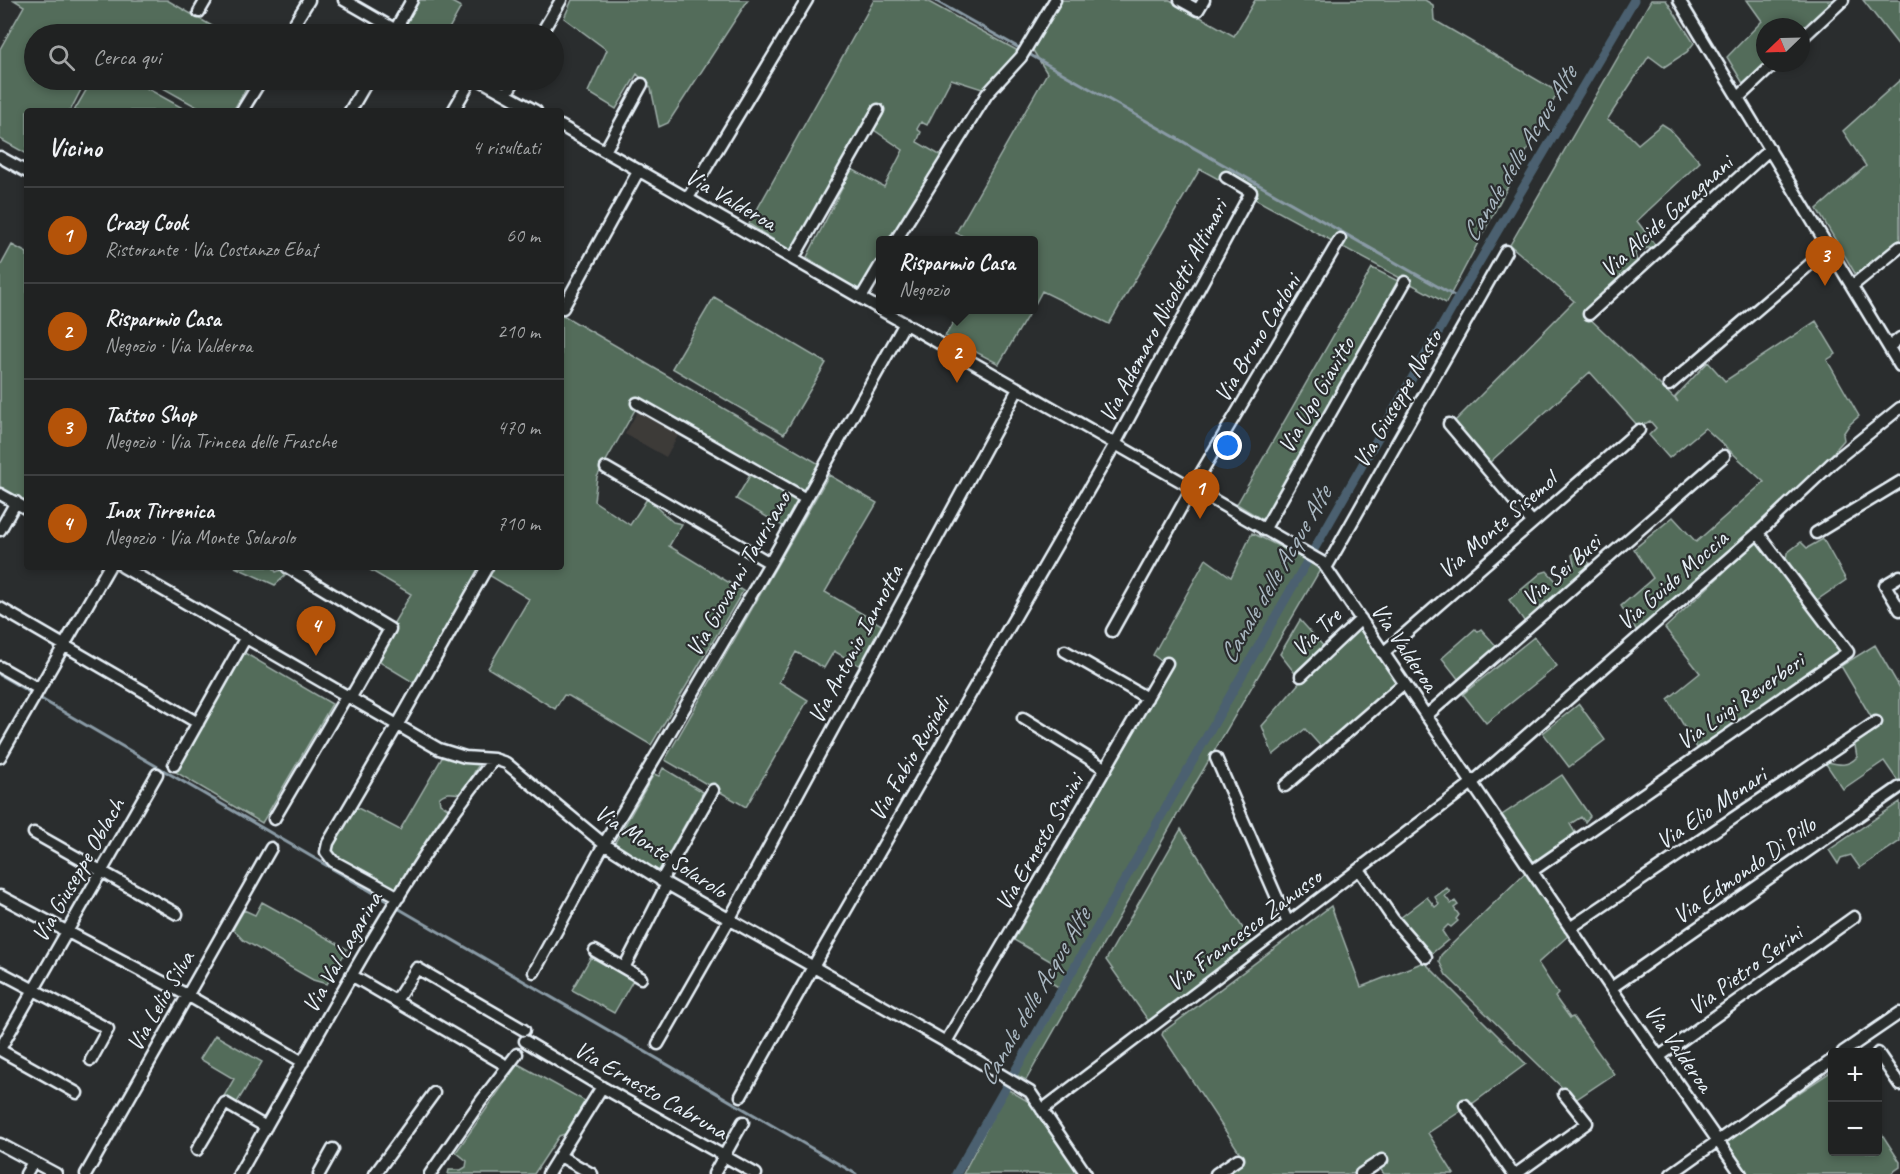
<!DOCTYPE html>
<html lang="it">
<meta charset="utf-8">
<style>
:root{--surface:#202222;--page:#282a2a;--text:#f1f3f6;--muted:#a2a4a5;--line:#3d3f40;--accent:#b45309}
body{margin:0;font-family:Caveat,sans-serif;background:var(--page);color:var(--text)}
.controls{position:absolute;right:18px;bottom:18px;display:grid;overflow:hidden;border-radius:6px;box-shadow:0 3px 9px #0003}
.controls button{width:54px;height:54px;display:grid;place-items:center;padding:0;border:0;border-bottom:2px solid var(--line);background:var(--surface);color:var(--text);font:30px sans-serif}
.compass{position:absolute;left:1756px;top:18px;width:54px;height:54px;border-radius:50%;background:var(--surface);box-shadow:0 3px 9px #0003;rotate:247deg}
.you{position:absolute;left:1228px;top:446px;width:21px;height:21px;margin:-15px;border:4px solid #fff;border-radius:50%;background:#1a73e8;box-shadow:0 0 0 9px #1a73e833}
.badge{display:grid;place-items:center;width:39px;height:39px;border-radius:50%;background:var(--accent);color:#fff;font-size:20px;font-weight:700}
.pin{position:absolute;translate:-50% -50px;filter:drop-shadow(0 2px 3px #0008)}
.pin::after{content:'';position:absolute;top:32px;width:21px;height:18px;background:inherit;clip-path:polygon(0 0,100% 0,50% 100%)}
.popup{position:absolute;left:876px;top:236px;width:162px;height:78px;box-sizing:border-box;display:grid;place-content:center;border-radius:6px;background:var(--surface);filter:drop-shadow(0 2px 4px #0005);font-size:20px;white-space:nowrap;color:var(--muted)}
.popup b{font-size:22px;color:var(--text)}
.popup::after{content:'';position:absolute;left:50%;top:100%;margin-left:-12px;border:12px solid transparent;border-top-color:var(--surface)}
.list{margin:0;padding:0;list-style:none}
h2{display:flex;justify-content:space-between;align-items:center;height:78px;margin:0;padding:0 24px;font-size:26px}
h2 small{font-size:20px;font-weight:400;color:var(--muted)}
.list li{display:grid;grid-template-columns:39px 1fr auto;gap:18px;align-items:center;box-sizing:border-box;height:96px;padding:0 24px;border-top:2px solid var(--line)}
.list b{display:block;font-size:22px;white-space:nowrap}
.list p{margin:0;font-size:20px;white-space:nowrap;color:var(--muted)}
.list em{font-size:20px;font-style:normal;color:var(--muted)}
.icon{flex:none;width:33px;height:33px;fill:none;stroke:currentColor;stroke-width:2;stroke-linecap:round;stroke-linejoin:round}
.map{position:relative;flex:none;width:1900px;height:1174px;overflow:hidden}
.search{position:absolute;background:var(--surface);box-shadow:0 3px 9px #0003;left:24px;top:24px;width:540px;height:66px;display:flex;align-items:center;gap:15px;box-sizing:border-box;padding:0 21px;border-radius:33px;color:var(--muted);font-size:22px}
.panel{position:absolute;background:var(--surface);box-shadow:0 3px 9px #0003;left:24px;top:108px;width:540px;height:462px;border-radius:6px}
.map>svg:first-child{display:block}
.built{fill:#3d3a39}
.green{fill:#536c5a;stroke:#9eaea9;stroke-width:1.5}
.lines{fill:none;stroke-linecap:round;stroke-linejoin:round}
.stream{stroke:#8a9ba6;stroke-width:3}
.canal{stroke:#4b616f;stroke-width:9}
.minor-casing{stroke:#e8f1f8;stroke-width:15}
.minor{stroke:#2a2d2e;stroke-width:10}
.labels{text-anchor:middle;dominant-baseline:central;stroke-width:4.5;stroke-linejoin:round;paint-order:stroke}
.street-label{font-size:24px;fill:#e8f1f8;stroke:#2a2d2e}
.water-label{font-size:26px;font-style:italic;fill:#a9b7c1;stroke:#2a2d2e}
</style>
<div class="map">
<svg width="1900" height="1174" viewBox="0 0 1900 1174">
<rect width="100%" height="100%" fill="#2a2d2e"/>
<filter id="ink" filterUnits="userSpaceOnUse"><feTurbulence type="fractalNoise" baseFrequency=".0167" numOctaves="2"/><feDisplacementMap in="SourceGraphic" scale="12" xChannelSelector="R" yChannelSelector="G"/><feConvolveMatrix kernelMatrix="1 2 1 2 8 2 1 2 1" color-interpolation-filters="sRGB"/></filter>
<g filter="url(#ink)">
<path class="built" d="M639 409 680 432 666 457 625 434Z"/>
<path class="green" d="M14 0H167L226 34H34V80H86L70 111H27V154L0 139V49L24 6Z
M419 0H448L461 7 446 34H417L404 27Z
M572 0H748L668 123 659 127 651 88 637 74 616 109 588 92 607 50 564 18Z
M874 0H925L1020 52 985 90 951 79 927 125 921 122 917 129 921 132 917 142 945 158 894 240H880V263L862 294 807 257 852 169 884 187 903 150 874 130 883 115 871 110 791 251 749 224Z
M1061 0H1170L1234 36 1255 0H1425L1433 5 1434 20 1558 92 1446 303 1200 169 1109 324 1042 291 1034 306V240H971L956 233 1047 73 1029 44Z
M1651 0H1666L1694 43 1687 52 1664 67 1649 56 1607 120 1623 129 1638 144 1662 124 1670 129 1700 162 1637 221 1656 246 1637 251 1635 254 1638 266 1586 315 1678 402 1675 397 1708 362 1725 381 1816 321 1836 354 1827 360 1859 416 1849 425 1843 434 1844 440 1813 476 1639 634 1621 606 1653 578 1634 549 1673 517 1696 542 1764 482 1705 428 1669 458 1649 435 1656 428 1650 421 1639 427 1590 372 1489 463 1454 422 1574 301 1510 245Z
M1747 0H1834L1801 31V27H1765V63H1767L1744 85 1727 57 1762 21Z
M1863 0H1900V47Z
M92 80H132L188 111H74Z
M149 80H148H251L233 111H204Z
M1900 80V239L1856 275 1817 209 1866 166 1843 131Z
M12 245 27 253V504L0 488V267Z
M1372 268 1404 284 1266 522 1237 504Z
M714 297 826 363 784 434 672 368Z
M961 310H1031L999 364 945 336Z
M561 314 821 465 804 495 640 401 597 477 594 501 630 525 647 499 673 522 682 524 669 546 743 591 651 745 569 696 564 695 555 709 488 668 529 599 484 572 416 684 373 658 411 594 365 567H561Z
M752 472 802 500 786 528 736 499Z
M829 475 877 503 825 592 885 627 862 667 834 651 824 668 796 652 779 682 808 700 746 807 665 760Z
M1252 533 1305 559 1320 570 1181 808 1026 1080 1016 1075 1065 991 1050 982 1052 962 1014 940 1171 668 1153 655 1206 559 1231 577Z
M1823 539 1846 580 1817 600 1786 559 1787 553 1801 542 1807 548Z
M1758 540 1843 652 1697 748 1668 699 1700 673 1665 628Z
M1579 549 1595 571 1527 625 1509 600 1541 573 1547 571 1556 581 1566 574 1574 564 1572 555Z
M235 567H273L276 572 281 570 286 575 275 585Z
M1356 619 1403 683 1324 750 1305 729 1273 755 1262 726 1301 681 1280 654 1300 620 1325 648Z
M1475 629 1478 631 1481 629 1499 649 1462 684 1442 658Z
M1534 637 1557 666 1486 723 1463 694Z
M1875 645 1900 688V784L1884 761 1843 789 1824 761C1837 764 1847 768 1857 757L1854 740 1877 727 1841 666Z
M243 652 332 704 262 823 174 771Z
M1579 704 1605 740 1569 767 1543 733Z
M443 756 475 761 479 765C471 775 470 784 462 794 454 793 445 791 439 798L440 803 452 811 395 890 330 855 333 844 356 807 400 830Z
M663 768 703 792 659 871 613 846 654 774 659 776Z
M1562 775 1590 816 1585 822 1581 817 1570 824 1577 836 1535 864 1502 815Z
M1900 802V841L1860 868 1851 855 1841 858 1838 864 1829 850Z
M1181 829 1254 946 1150 1023 1106 960Z
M1526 872 1569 935 1538 963 1558 994 1555 997 1570 1018 1573 1017 1614 1074 1575 1100 1446 975 1439 961 1441 955 1447 949Z
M1447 888 1450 892 1445 896 1451 904 1455 901 1458 905 1454 908 1459 915 1456 919 1458 921 1451 927 1448 925 1442 931 1448 940 1431 954 1400 918 1427 897 1435 907 1439 904 1435 897Z
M262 902 347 949 327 984 313 980 243 940 233 929 244 910 255 915Z
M1331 906 1361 987 1424 962 1526 1064 1472 1104H1463L1464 1109 1428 1133 1454 1174H1384L1374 1160 1353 1174H1225L1244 1159 1162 1035 1163 1032Z
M591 957 633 980 614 1013 572 990Z
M215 1035 262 1062 236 1104 224 1096 234 1079 200 1059Z
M518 1064 585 1101 565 1134 559 1136 534 1174H448L449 1170H461L466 1167 467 1161 456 1152Z
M1832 1071V1152H1878V1128L1900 1162V1167L1890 1174H1748L1726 1141Z
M1007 1089 1036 1106 1082 1174H963Z"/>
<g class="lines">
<path class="stream" d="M934 0 1021 49
M1027 53 1458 298
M0 675 391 903
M396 907 856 1174"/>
<path class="canal" d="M956 1174 1458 298 1634 0"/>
<g class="minor-casing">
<path id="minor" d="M344 0 403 34
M1180 0 1198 10 1204 0
M1679 0 1900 366
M199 12 206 0
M288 34 309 0
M393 34 412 0
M541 34 561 0
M1801 39 1843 0
M480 80 536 111
M506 94 515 80
M1739 97 1775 63
M242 111 261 80
M350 111 368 80
M453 111 471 80
M561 126 880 309
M605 151 642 84
M0 157 27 172
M688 198 807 0
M896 240 987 94 1021 57 1055 0
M793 259 878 110
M1852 286 1900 247
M861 298 880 266
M563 308 639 170
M881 310 1322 562 1611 988 1741 1174
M1589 314 1770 149
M1889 347 1900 338
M1669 385 1829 248
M637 403 806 499
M1449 424 1532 522
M606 468 770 563
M0 494 27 509
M0 530 16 502
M1264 530 1405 282
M1816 533 1900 482
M123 567 439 749 465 757 494 759 506 763 604 844 667 884 946 1042 1030 1092 1086 1174
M287 567 390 629 351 697
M1326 568 1506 251
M1900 576 1885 585 1900 610
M0 608 198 723
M1112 631 1192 488 1340 239
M1065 651 1147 698
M1383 653 1639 430
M0 667 39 689
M1301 676 1361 619
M1426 716 1724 456
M1023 718 1106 769
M0 757 109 567
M1216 758 1288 923
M174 765 246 637
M1285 786 1404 683
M274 819 347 695
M34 833 177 914
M1359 869 1393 919 1426 957
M1532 871 1848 652 1758 533
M661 881 713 790
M0 896 187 995 303 1062
M399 897 333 861 326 852 328 843 398 724 487 567
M1570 928 1876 722
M595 951 641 978
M624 968 667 884
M0 972 108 1029 91 1060
M534 972 604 844 770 563 905 323
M351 975 502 1063
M1611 988 1900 787
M396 1001 417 968 524 1030
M525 1041 602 1087 756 1174
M946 1042 1167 663
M658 1044 729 920 1018 389
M0 1049 157 774
M0 1050 77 1093
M1843 1052 1900 1013
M1878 1053 1900 1085
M1660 1056 1854 917
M741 1096 813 967 1115 444 1251 192 1226 177
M1465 1105 1513 1174
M1042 1110 1472 783 1758 533 1832 463 1900 408
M0 1144 56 1174
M197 1150 225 1103 266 1127
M560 1156 592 1174
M26 1174 33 1162
M86 1174 271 848
M239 1174C305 1060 366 942 440 832 457 807 476 783 494 759
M319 1174 333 1149
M375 1174 434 1093
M430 1174 481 1101 517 1054
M548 1174 602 1087
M714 1174 743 1122
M1216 1174 1238 1159
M1361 1174 1382 1160
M1516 1174 1587 1123 1564 1094
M1671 1174 1832 1060"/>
</g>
<use href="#minor" class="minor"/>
</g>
</g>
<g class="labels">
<g class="street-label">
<text transform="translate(731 199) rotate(30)">Via Valderoa</text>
<text transform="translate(1666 216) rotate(-42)">Via Alcide Garagnani</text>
<text transform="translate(1163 311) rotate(-62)">Via Ademaro Nicoletti Altimari</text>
<text transform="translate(1257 338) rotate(-59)">Via Bruno Carloni</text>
<text transform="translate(1316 395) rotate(-60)">Via Ugo Giavitto</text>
<text transform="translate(1397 399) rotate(-60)">Via Giuseppe Nasto</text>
<text transform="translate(1497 525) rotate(-41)">Via Monte Sisemol</text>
<text transform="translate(1561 570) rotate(-41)">Via Sei Busi</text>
<text transform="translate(738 574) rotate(-60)">Via Giovanni Taurisano</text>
<text transform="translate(1672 580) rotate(-41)">Via Guido Moccia</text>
<text transform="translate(1316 632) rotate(-44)">Via Tre</text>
<text transform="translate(855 644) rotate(-62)">Via Antonio Iannotta</text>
<text transform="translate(1405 647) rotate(56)">Via Valderoa</text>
<text transform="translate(1740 701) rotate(-35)">Via Luigi Reverberi</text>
<text transform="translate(909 759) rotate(-60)">Via Fabio Rugiadi</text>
<text transform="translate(1711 808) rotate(-34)">Via Elio Monari</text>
<text transform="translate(1039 842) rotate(-60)">Via Ernesto Simini</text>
<text transform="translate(661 851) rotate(33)">Via Monte Solarolo</text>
<text transform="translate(78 870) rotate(-60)">Via Giuseppe Oblach</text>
<text transform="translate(1744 870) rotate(-35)">Via Edmondo Di Pillo</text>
<text transform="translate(1244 930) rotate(-37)">Via Francesco Zanusso</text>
<text transform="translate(342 952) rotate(-60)">Via Val Lagarina</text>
<text transform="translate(1745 970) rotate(-36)">Via Pietro Serini</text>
<text transform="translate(160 1001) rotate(-60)">Via Lelio Silva</text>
<text transform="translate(1679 1048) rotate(55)">Via Valderoa</text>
<text transform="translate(651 1090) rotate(30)">Via Ernesto Cabruna</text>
</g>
<g class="water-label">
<text transform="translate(1519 154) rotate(-59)">Canale delle Acque Alte</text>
<text transform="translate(1275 575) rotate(-60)">Canale delle Acque Alte</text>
<text transform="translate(1034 997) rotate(-60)">Canale delle Acque Alte</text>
</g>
</g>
</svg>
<div class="controls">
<button>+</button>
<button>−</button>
</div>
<svg class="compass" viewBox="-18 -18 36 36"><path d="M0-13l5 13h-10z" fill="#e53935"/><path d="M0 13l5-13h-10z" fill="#a2a4a5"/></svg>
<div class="you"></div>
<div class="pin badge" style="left:1200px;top:519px">1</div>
<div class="pin badge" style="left:957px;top:383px">2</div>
<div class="popup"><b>Risparmio Casa</b>Negozio</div>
<div class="pin badge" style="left:1825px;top:286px">3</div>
<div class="pin badge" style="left:316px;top:656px">4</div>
<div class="search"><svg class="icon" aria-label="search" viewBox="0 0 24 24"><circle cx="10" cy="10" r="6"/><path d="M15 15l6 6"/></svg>Cerca qui</div>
<section class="panel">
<h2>Vicino<small>4 risultati</small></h2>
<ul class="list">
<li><span class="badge">1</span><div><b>Crazy Cook</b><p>Ristorante · Via Costanzo Ebat</p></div><em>60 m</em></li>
<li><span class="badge">2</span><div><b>Risparmio Casa</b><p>Negozio · Via Valderoa</p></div><em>210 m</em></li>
<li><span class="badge">3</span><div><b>Tattoo Shop</b><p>Negozio · Via Trincea delle Frasche</p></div><em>470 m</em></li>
<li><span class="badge">4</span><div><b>Inox Tirrenica</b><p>Negozio · Via Monte Solarolo</p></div><em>710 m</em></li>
</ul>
</section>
</div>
